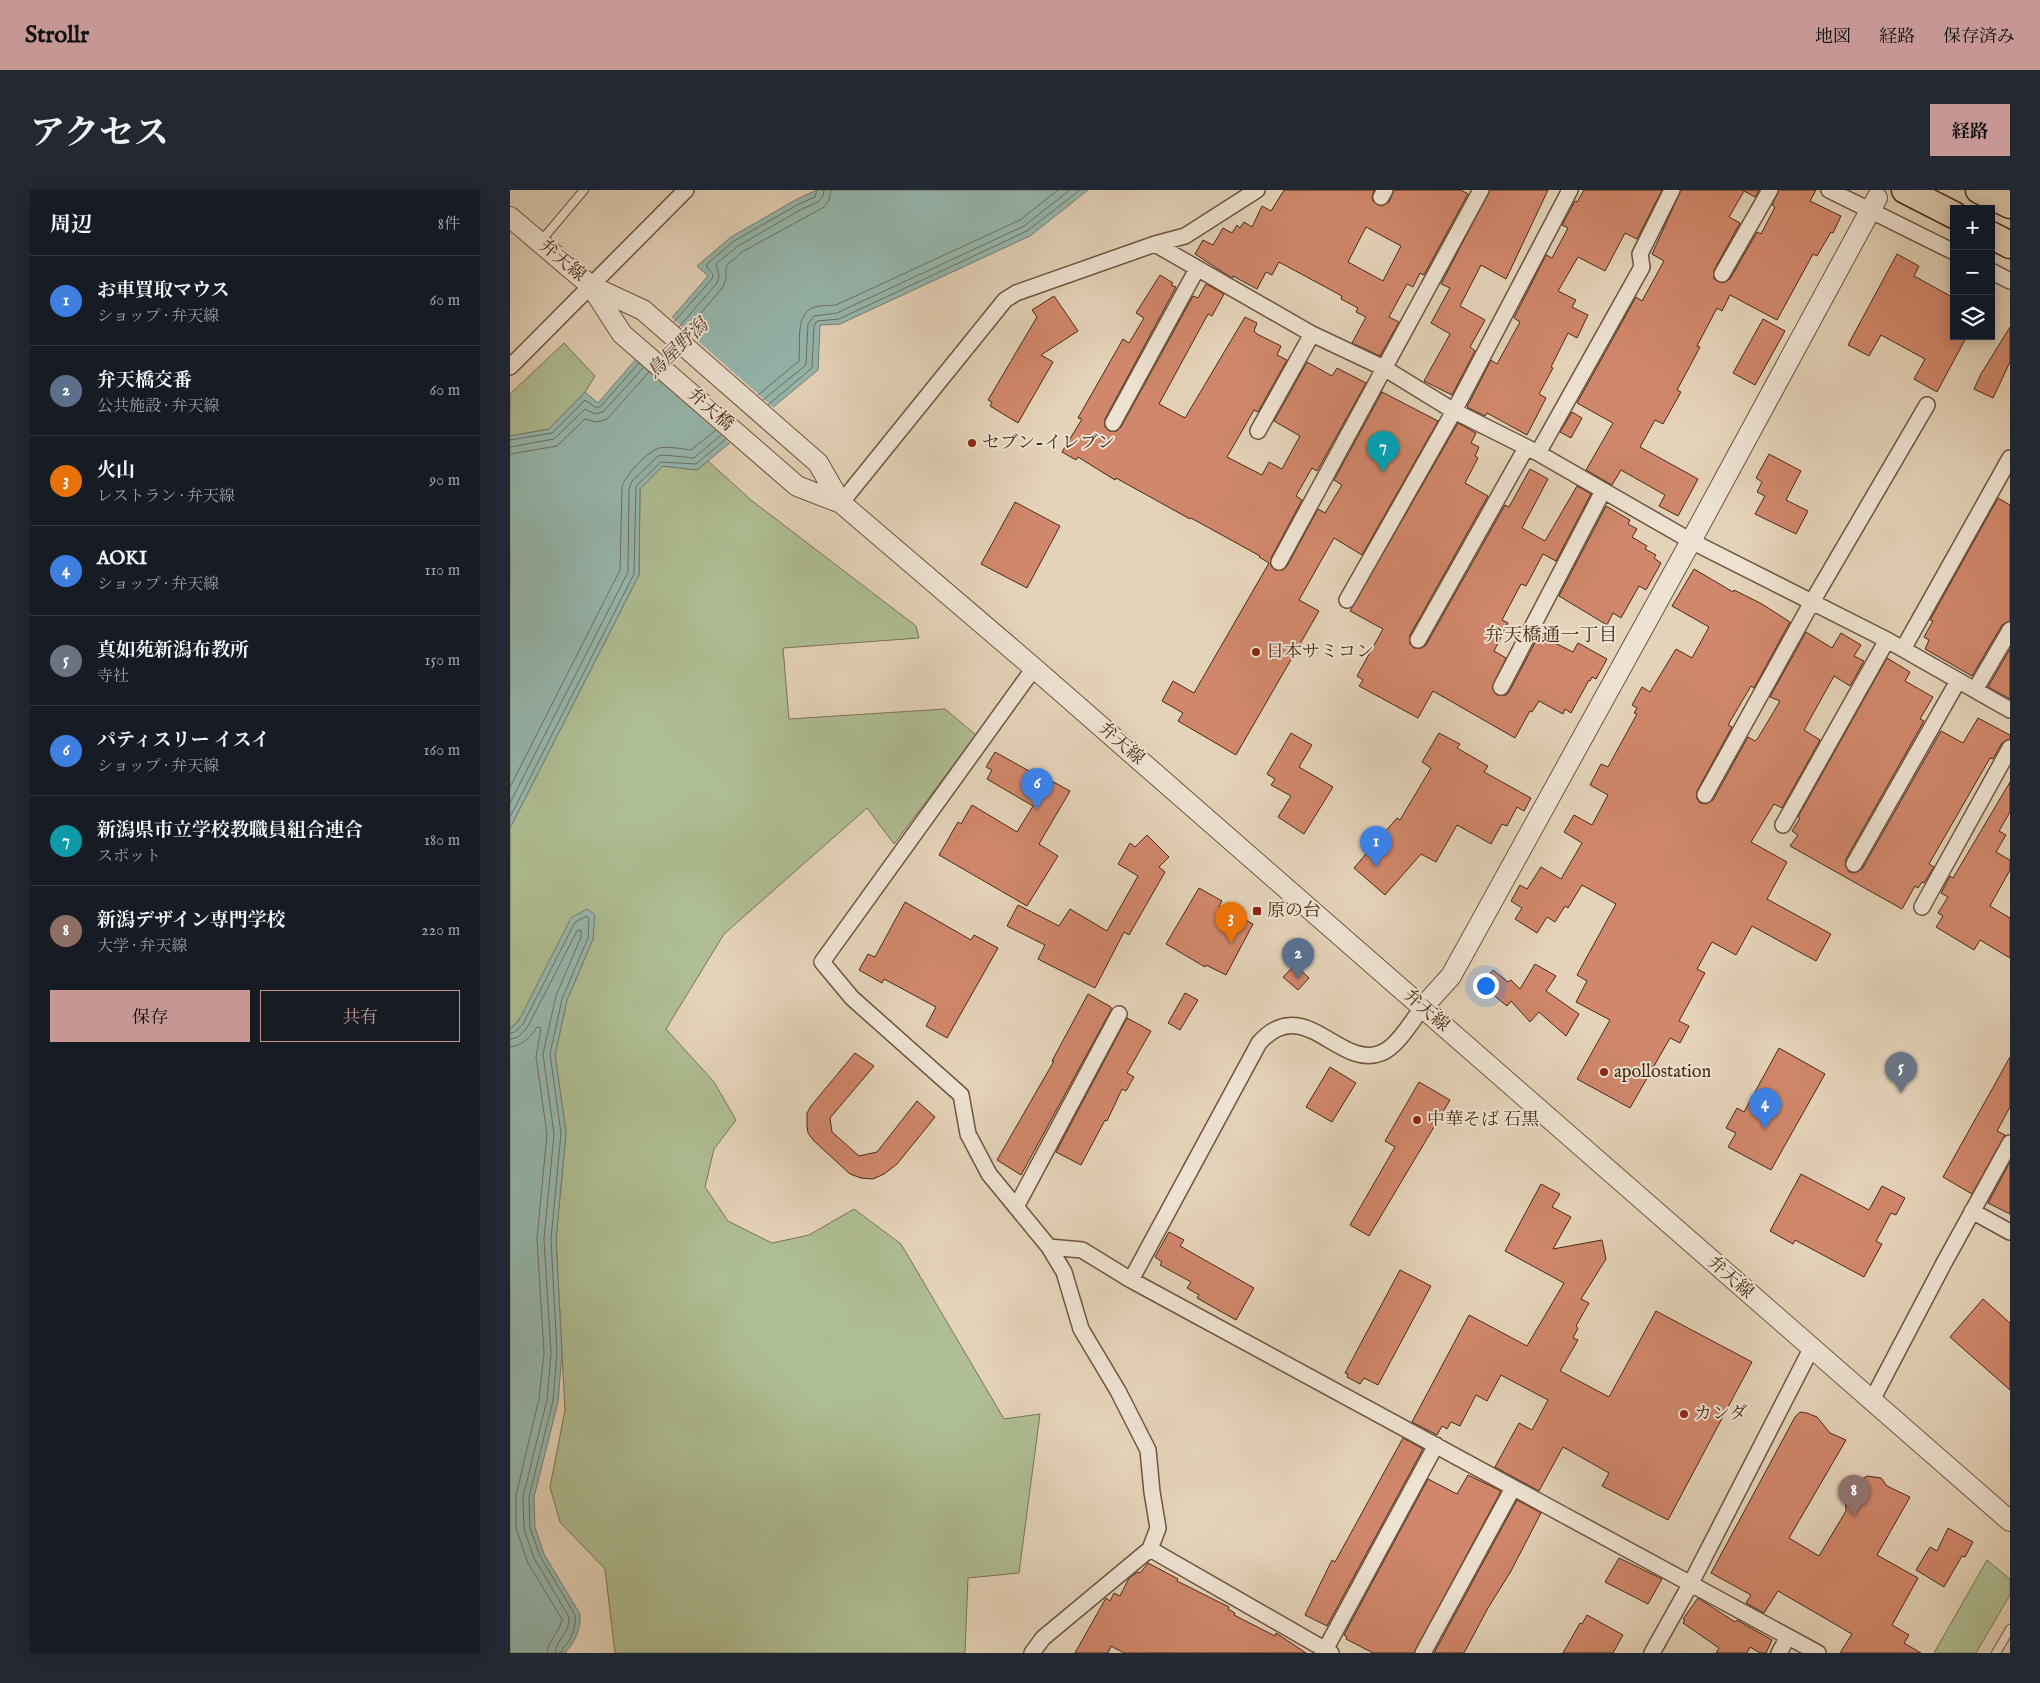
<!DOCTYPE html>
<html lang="ja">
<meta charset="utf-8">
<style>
:root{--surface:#171b24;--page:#242831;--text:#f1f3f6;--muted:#9ea1a6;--line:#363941;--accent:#c59692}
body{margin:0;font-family:"IM FELL English","Noto Serif JP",serif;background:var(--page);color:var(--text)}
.controls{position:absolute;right:15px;top:15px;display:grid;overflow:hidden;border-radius:0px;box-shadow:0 2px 12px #0003}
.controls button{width:45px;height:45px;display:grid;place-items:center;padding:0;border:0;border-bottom:1px solid var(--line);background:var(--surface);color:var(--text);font:25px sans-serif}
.you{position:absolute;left:975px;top:795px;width:18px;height:18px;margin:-12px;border:4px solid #fff;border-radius:50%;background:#1a73e8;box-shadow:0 0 0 8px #1a73e833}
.badge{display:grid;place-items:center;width:32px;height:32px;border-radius:50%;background:var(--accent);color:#fff;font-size:16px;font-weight:700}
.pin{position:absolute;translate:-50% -41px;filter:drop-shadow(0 1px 2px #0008)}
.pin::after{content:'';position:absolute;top:26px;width:18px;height:15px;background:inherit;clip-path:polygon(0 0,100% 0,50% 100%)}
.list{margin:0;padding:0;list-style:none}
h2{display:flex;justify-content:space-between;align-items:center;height:65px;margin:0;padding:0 20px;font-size:21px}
h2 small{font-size:16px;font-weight:400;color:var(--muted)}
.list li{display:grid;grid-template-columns:32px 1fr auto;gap:15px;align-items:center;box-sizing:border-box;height:90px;padding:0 20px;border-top:1px solid var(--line)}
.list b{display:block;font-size:19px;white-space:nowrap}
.list p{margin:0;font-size:16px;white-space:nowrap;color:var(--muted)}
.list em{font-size:16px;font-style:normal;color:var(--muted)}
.actions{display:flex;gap:10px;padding:15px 20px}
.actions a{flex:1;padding:11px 0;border:1px solid var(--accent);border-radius:0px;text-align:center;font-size:18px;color:var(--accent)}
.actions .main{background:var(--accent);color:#111}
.icon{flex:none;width:28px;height:28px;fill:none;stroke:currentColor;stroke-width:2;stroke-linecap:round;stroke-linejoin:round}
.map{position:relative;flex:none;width:1500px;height:1463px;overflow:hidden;border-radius:0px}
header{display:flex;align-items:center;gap:30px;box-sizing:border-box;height:70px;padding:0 25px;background:var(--accent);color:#111}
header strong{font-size:24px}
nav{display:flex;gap:28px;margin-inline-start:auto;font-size:18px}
.intro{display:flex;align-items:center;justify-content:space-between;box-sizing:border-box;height:120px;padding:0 30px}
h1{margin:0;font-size:35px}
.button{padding:12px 22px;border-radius:0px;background:var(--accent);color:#111;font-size:18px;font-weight:700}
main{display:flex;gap:30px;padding:0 30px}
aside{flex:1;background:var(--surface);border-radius:0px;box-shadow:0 2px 12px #0003}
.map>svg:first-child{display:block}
.green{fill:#afbe93;stroke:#7c7454}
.water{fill:#96b8af;stroke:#777f72}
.pier{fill:#e5d3b9}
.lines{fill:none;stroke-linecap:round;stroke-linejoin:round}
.shore{stroke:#6f7162;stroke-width:1}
.building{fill:#d1876b;stroke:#482a16;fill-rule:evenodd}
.service-casing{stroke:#6f543f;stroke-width:10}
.minor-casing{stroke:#6f543f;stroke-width:18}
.tertiary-casing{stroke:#6f543f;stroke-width:22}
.trunk-casing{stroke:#482a16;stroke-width:29}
.service{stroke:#eee2d2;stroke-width:8}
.minor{stroke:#eee2d2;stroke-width:15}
.tertiary{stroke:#eee2d2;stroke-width:20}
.trunk{stroke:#e5d3b9;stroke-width:26}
.poi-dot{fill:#8f2418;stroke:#eee2d2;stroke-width:2}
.labels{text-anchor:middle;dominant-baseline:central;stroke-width:4;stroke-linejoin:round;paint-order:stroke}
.street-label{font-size:18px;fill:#482a16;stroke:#eee2d2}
.poi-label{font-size:18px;fill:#482a16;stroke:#eee2d2;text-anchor:start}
.water-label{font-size:19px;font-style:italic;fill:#584635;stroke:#eee2d2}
.neighbourhood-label{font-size:19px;fill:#482a16;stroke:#eee2d2}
</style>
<header>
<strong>Strollr</strong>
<nav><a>地図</a><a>経路</a><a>保存済み</a></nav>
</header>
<div class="intro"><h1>アクセス</h1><a class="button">経路</a></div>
<main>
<aside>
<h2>周辺<small>8件</small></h2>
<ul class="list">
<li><span class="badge" style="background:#3f7fe0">1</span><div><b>お車買取マウス</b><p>ショップ · 弁天線</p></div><em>60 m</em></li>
<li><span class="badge" style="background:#5c6f8a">2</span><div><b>弁天橋交番</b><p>公共施設 · 弁天線</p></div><em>60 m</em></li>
<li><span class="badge" style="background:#e8710a">3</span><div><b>火山</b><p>レストラン · 弁天線</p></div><em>90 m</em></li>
<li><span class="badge" style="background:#3f7fe0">4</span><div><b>AOKI</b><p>ショップ · 弁天線</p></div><em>110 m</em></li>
<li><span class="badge" style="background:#6b7280">5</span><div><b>真如苑新潟布教所</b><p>寺社</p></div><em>150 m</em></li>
<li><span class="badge" style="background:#3f7fe0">6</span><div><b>パティスリー イスイ</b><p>ショップ · 弁天線</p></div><em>160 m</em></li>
<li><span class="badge" style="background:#0f9aa8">7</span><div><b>新潟県市立学校教職員組合連合</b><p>スポット</p></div><em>180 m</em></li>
<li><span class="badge" style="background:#8d6e63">8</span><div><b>新潟デザイン専門学校</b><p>大学 · 弁天線</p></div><em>220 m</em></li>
</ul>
<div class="actions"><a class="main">保存</a><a>共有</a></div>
</aside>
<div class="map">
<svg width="1500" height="1463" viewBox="0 0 1500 1463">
<rect width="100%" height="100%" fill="#e5d3b9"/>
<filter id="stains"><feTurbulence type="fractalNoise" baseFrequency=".004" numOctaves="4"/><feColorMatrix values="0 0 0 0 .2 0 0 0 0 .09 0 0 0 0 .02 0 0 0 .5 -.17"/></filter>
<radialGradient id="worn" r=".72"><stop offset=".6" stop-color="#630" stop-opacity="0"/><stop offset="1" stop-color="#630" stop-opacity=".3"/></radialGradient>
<path class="green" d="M54 153 85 186 75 202 39 239 0 246V204Z
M198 271 241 310 406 436 409 448 273 458 279 529 435 519 466 545 384 654 357 618 214 744 156 839 204 892 226 930 204 959 195 997 218 1031 262 1053 299 1045 344 1019 391 1054 494 1229 530 1224 509 1383 458 1388 455 1463H105L95 1379 50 1332 40 1297 55 1220 46 1049 56 943 45 865 57 810 83 749 0 839V638L129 385 130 299 153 276 187 280Z
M1477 1370 1500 1389V1405L1466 1463H1424Z"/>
<path class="water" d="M307 0H578L520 46 330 134 310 135 308 180 187 280 153 276 130 299 129 385 0 638V246L39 239 75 202 88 213 198 86 187 76 221 47 287 9Z
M77 719 85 725 83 749 57 810 45 865 56 943 46 1049 52 1163 48 1212 24 1307 25 1337 34 1364 70 1424C71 1440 65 1451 55 1463H0V839L8 832 61 728Z"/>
<path class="pier" d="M160 126 265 219 222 255 124 168Z"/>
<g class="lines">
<path class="shore" d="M164 132 202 89 203 84 197 77V74L224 51 289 14 305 7 307 0
M169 137 207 93 209 86 206 74 228 56 292 19 308 12 313 6 314 0
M175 142 213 97 216 88V76L232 62 314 17 319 10 321 0
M248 205 289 171C291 154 284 123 305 117 312 115 319 116 326 115L510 30 548 0
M253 210 296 175 298 134 304 126 327 123 514 36 560 0
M258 215 302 178 304 136 307 131 329 129 517 41 570 0
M0 250 42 243 75 210 85 217H90L129 173
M0 257 44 249 75 219 85 224 93 222 133 178
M0 264 47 256 75 229 87 232 97 229 139 182
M0 597 110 380 112 298C113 287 138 261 149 258 159 256 171 259 181 260L206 240
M0 613 118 382 119 299 122 291 148 266 154 265 184 268 211 245
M0 627 124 384 126 296 151 272 186 274 216 249
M0 843 5 842 13 834 65 732 77 726 79 729 78 748 52 809 40 864 51 943 41 1049 47 1163 43 1211 19 1307 20 1338 30 1366 65 1425C66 1433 64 1442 60 1449 57 1455 52 1457 51 1463
M0 849 8 847 17 838 67 741 71 740V747L46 806 33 864 44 944 34 1049 41 1163 37 1210 13 1307 14 1339 24 1368 59 1427C60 1444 46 1449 45 1463
M0 857C12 856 21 847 27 837L31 838 26 867 37 944 27 1049 34 1163 29 1209 6 1305V1338L18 1373 52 1429C50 1442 38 1450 37 1463"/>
</g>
<path class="building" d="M774 0H864L862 7 863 11 871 16 879 12 884 0H951L958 4 914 85 910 83 903 97 897 94 879 127 889 132 870 166 842 153 856 127 846 122 848 118 831 109 832 106 769 72 762 85 756 82 747 99 723 86 722 88 685 64 693 50 703 55 713 38 722 43 727 35 730 38 734 32 742 37 752 16 761 21ZM856 37 891 56 873 91 838 72Z
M980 0H1038L996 89 971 75 950 116 975 130 960 157 965 161 942 205 914 191 940 144 921 133 940 98 931 94Z
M1074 0H1152L1127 49 1115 43 1095 81 1068 67 1048 101 1066 110 1062 117 1078 125 1067 148 1058 143 1041 177 1043 178 1029 204 1036 208 1017 245 977 223 975 226 957 217 981 170 987 174 1010 132 1004 128 1036 65 1042 68 1058 38 1052 35 1065 11 1067 12Z
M1171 0H1249L1245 7 1234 1 1219 27 1230 33 1204 80V89L1212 93 1220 89 1247 42 1251 44 1265 17 1262 15 1269 0H1306L1300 11 1331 26 1323 43 1321 42 1307 66 1303 64 1267 130 1220 105 1212 121 1207 118 1187 156 1190 157 1167 200 1171 202 1153 234 1145 230 1130 257 1188 289 1168 326 1149 316 1155 305 1111 280 1102 295 1076 280 1103 233 1067 213 1126 107 1132 111 1154 71 1142 64Z
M1387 64 1409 76 1404 86 1444 108V146H1457L1427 202 1404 189 1415 169 1371 145 1359 166 1338 155Z
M650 85 663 93 661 95 666 97 595 229V237L599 241H607L611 237 683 106 688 108 696 94 714 104 702 126 698 124 649 214 675 228 735 127 747 133 744 141 747 144 771 156 767 165 777 170 748 222 744 220 717 267 752 285 759 272 772 279 790 246 764 231 797 172 822 186 827 178 856 193 807 281 802 278 786 306 792 310 761 368V376L765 380H773L777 376 808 319 815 323 832 295 824 290 872 202 928 231 852 365 824 348 789 410 809 421 726 565 668 531 673 523 652 511 663 491 684 503 759 373 749 367 750 366 681 328 680 329 606 288 605 290 568 267 566 270 552 262 572 229 568 228 613 149 619 153 634 128 626 123Z
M544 106 568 141 531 165 543 172 508 233 480 216 482 212 478 210 527 127 522 120Z
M1253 129 1275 141 1245 195 1223 183Z
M1500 137V172L1483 208 1464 199 1471 184Z
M1062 222 1072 228 1061 248 1050 242Z
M948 233 966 243 961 253 969 257 965 266 968 268 955 293 978 306 900 445V454L904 458H912L916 455 995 315 999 317 1020 279 1038 289 1012 338 1035 351 1067 296 1081 304 1046 371 1033 364 1016 396 1011 394 992 430 998 433 984 461 996 468 982 498 987 505H996L999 502 1029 445 1063 462 1068 453 1097 469 1086 489 1082 487 1080 491 1079 490 1061 523 1055 519 1053 524 1029 511 1022 522 1020 521 1005 548 923 501 908 528 849 496 853 490 847 486 873 439 840 421Z
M1259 264 1291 281 1276 310 1298 321 1286 344 1245 324 1255 306 1247 302 1252 292 1246 288Z
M1488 308 1500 315V431L1492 435 1462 486 1415 459 1419 450 1414 447 1423 431 1420 430Z
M505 312 550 336 517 398 471 374Z
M1096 316 1120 330 1118 334 1127 339 1122 347 1137 356 1135 359 1146 365 1144 368 1151 373 1136 400 1129 396 1111 428 1103 423 1097 435 1049 406Z
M1184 379 1223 402 1224 400 1252 414 1280 432 1244 498 1241 496 1218 535 1222 537 1187 601V609L1190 613 1196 614 1203 610 1238 547 1245 551 1248 548 1270 511 1260 507 1296 442 1322 458 1331 443 1351 455 1344 466 1354 471 1340 496 1324 486 1294 540 1310 550 1272 618 1264 614 1241 652 1277 672 1257 709 1321 744 1306 771 1242 736 1226 765 1202 752 1187 779 1195 783 1169 831 1179 836 1170 853 1160 848 1120 918 1067 889 1100 830 1066 812 1077 791 1067 785 1106 714 1072 695 1058 718 1055 716 1045 732 1037 727 1027 743 1005 729 1012 718 1001 711 1010 695 1017 699 1031 677 1051 689 1072 653 1054 642 1064 625 1082 635 1098 605 1080 595 1091 574 1098 577 1127 524 1124 523 1127 518 1122 515 1132 497 1140 502 1166 459 1182 468 1199 437 1162 416Z
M1500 459V509L1478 497Z
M1377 468 1400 482 1395 491 1423 507 1410 529 1414 531 1336 669 1335 675 1339 682 1345 683 1352 679 1431 541 1453 553 1468 528 1500 545V549L1492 553 1483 569 1480 568 1419 674 1424 677 1414 693 1412 692 1408 698 1405 696 1392 719 1280 656 1288 645 1282 641 1290 628 1288 627Z
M781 543 802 555 789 577 823 597 794 644 768 627 781 606 761 595 765 589 757 584Z
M929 543 950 554 947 558 978 576 974 582 1021 608 1014 621 1007 617 997 636 992 634 981 654 947 635 926 672 911 664 875 705 844 678 887 628 890 630 921 578 912 572Z
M485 562 537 591 538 589 560 601 529 654 548 666 517 716 429 665 448 632 451 634 462 615 507 642 523 616 477 589 482 580 476 577Z
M1500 592V622L1489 641 1496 645 1486 662 1500 670V680L1480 716 1500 728V768L1470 750 1464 760 1426 737 1433 726 1428 723 1438 707 1431 703 1440 686 1443 688Z
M637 645 659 667 649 677 655 682 619 745 614 742 585 798 528 769 535 755 497 736 508 715 549 736 560 719 597 741 628 686 608 674 620 653 625 657Z
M689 698 712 711 709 716 743 734 716 785 696 775 695 777 656 754Z
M395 712 461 750 464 745 488 758 437 848 416 836 426 817 374 789 372 793 349 780 358 764 365 767Z
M1025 774 1046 786 1036 801 1069 824 1056 846 1029 822 1020 832 1001 811 997 816 971 795 983 780 998 792 1001 790 1010 799Z
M785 775 799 788 788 800 773 787Z
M675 803 688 810 670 840 658 833Z
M578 804 601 817V820L511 985 487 970 544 871H542Z
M617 828 641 841 617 883 624 887 616 901 612 899 597 931 595 930 571 975 546 962Z
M1269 858 1315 884 1261 980 1218 957 1226 943 1216 938 1227 918 1234 922Z
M345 863 364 876 320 928 322 942 349 966 367 962 407 911 425 927 387 974 374 984 363 989 351 988 340 984 304 951 298 943 297 936V923L301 916Z
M1500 867V917L1487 941 1495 945 1462 1004 1433 987Z
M820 877 846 893 822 932 796 917Z
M909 892 940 910 859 1046 840 1035 885 957 875 951Z
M1500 972V1024L1478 1013Z
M1291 984 1359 1020 1372 996 1395 1008 1386 1025 1381 1023 1366 1051 1372 1054 1354 1087 1285 1050 1283 1054 1260 1041Z
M1031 994 1050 1004 1042 1017 1061 1027 1043 1059 1092 1050 1096 1069 1071 1109 1079 1113 1066 1136 1068 1138 1063 1148 1068 1150 1050 1181 1099 1207 1146 1121 1242 1172 1158 1330 1092 1296 1099 1283 1053 1257 1029 1301 985 1277 1009 1233 1022 1240 1038 1210 991 1185 977 1211 966 1205 950 1236 941 1232 937 1239 932 1236 927 1245 902 1232 959 1125 1017 1156 1054 1093 995 1061Z
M659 1042 674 1050 670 1056 744 1098 726 1130 687 1108 689 1105 677 1098 681 1092 650 1075 652 1072 645 1067Z
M890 1080 921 1096 868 1195 854 1188 850 1194 837 1187 838 1184 835 1183Z
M1473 1109 1500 1133V1200L1440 1147Z
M1290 1222 1297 1223 1307 1227 1320 1243 1336 1250 1279 1348 1309 1366 1336 1321 1335 1300 1357 1286 1371 1288 1377 1296 1400 1307 1367 1365 1408 1388 1382 1435 1399 1445 1394 1453 1411 1463H1330L1342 1444 1268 1401 1254 1423 1236 1413 1241 1405 1201 1383 1285 1227Z
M893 1248 913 1259 817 1436 795 1425 822 1370 825 1372Z
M958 1285 991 1301 904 1463H863L836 1449 837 1447 834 1445 918 1289 947 1304Z
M1007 1310 1031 1323 1001 1381 978 1418 954 1463H924Z
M1438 1338 1463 1352 1455 1367 1452 1366 1434 1397 1406 1380 1420 1357 1427 1361Z
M1109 1368 1152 1389 1138 1414 1095 1392Z
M638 1373 668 1389 667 1391 719 1417 718 1419 725 1423 724 1425 765 1446 766 1443 796 1463H614L601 1456 598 1463H565L596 1408 600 1411 604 1403 610 1406 619 1388 628 1382 630 1383Z
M1188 1408 1225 1432 1227 1430 1262 1450 1256 1463H1250L1240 1457 1237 1463H1206L1209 1458 1173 1433 1175 1430 1173 1429Z
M1077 1425 1113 1445 1103 1463H1053L1070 1433 1072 1434Z"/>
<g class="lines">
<g class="service-casing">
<path id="service" d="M30 52 74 0
M1486 1463 1500 1439"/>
</g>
<g class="minor-casing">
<path id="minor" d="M1319 0 1444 62
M871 7 875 0
M645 54 802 144 874 178 944 221 1028 263 1181 351 1377 450 1500 520
M1481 81 1500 91
M1212 84 1260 0
M0 177 176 0
M603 233 687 79
M748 241 802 144
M1028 263 1132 77 1130 64 1162 0
M331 313 495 110 506 103 645 54 675 46 747 0
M769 372 971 0
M837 410 944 221 1060 0
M908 450 1016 258
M1393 459 1500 268
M991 497 1093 301
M1465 500 1500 440
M1195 605 1302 412 1417 215
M1273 635 1377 450
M1344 674 1448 491
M1412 717 1500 558
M506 1017 609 824
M1462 1021 1500 1042
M539 1057 572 1060 621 1090 1308 1463
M621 1090 749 853C794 802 829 880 871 863 887 857 902 831 912 818
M1361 1212 1434 1073 1500 953
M640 1359 821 1463
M815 1460 926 1255
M522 1463 533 1448 640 1359 648 1338 642 1302 638 1260 608 1201 571 1139 554 1082 539 1057 479 984 458 944 451 905 342 808 312 772 524 478
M913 1463 1003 1298
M1142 1463 1180 1395 1301 1159
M1269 1463 1278 1447"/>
</g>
<g class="tertiary-casing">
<path id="tertiary" d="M0 27 81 96 133 120 308 273 331 313
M81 96 112 144 287 296 331 313 524 478 1500 1331
M912 818 941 786 1181 351 1367 8"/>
</g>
<g class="trunk-casing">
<path id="trunk" d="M1395 0 1444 25
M1469 0 1500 15
M1481 45 1500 55"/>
</g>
<use href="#service" class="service"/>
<use href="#minor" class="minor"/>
<use href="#tertiary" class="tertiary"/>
<use href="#trunk" class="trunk"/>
</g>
<g class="poi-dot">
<circle cx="462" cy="253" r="5"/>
<circle cx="746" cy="462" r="5"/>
<rect x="742" y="716" width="10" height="10" rx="2.5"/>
<circle cx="1094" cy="882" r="5"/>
<circle cx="907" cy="930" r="5"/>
<circle cx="1174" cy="1224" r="5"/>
</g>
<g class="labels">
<g class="street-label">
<text transform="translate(52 71) rotate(40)">弁天線</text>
<text transform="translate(200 220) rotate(41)">弁天橋</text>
<text transform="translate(611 554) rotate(41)">弁天線</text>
<text transform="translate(916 821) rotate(41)">弁天線</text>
<text transform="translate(1220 1088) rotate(41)">弁天線</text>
</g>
<g class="poi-label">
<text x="472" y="253">セブン-イレブン</text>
<text x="756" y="462">日本サミコン</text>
<text x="757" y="721">原の台</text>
<text x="1104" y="882">apollostation</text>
<text x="917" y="930">中華そば 石黒</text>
<text x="1184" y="1224">カンダ</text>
</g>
<g class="water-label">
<text transform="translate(168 159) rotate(-44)">鳥屋野潟</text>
</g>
<g class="neighbourhood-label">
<text x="1041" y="446">弁天橋通一丁目</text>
</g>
</g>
<rect width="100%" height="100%" filter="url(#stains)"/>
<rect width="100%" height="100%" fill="url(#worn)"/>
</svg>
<div class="controls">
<button>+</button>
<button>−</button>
<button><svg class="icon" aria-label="layers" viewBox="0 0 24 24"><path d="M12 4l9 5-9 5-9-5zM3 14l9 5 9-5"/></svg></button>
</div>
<div class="you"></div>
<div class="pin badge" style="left:866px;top:677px;background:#3f7fe0">1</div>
<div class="pin badge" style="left:788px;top:789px;background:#5c6f8a">2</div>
<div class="pin badge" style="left:721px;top:753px;background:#e8710a">3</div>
<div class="pin badge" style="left:1255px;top:939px;background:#3f7fe0">4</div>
<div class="pin badge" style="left:1391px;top:903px;background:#6b7280">5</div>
<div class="pin badge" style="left:527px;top:619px;background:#3f7fe0">6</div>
<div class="pin badge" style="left:873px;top:282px;background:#0f9aa8">7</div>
<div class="pin badge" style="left:1344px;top:1326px;background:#8d6e63">8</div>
</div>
</main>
